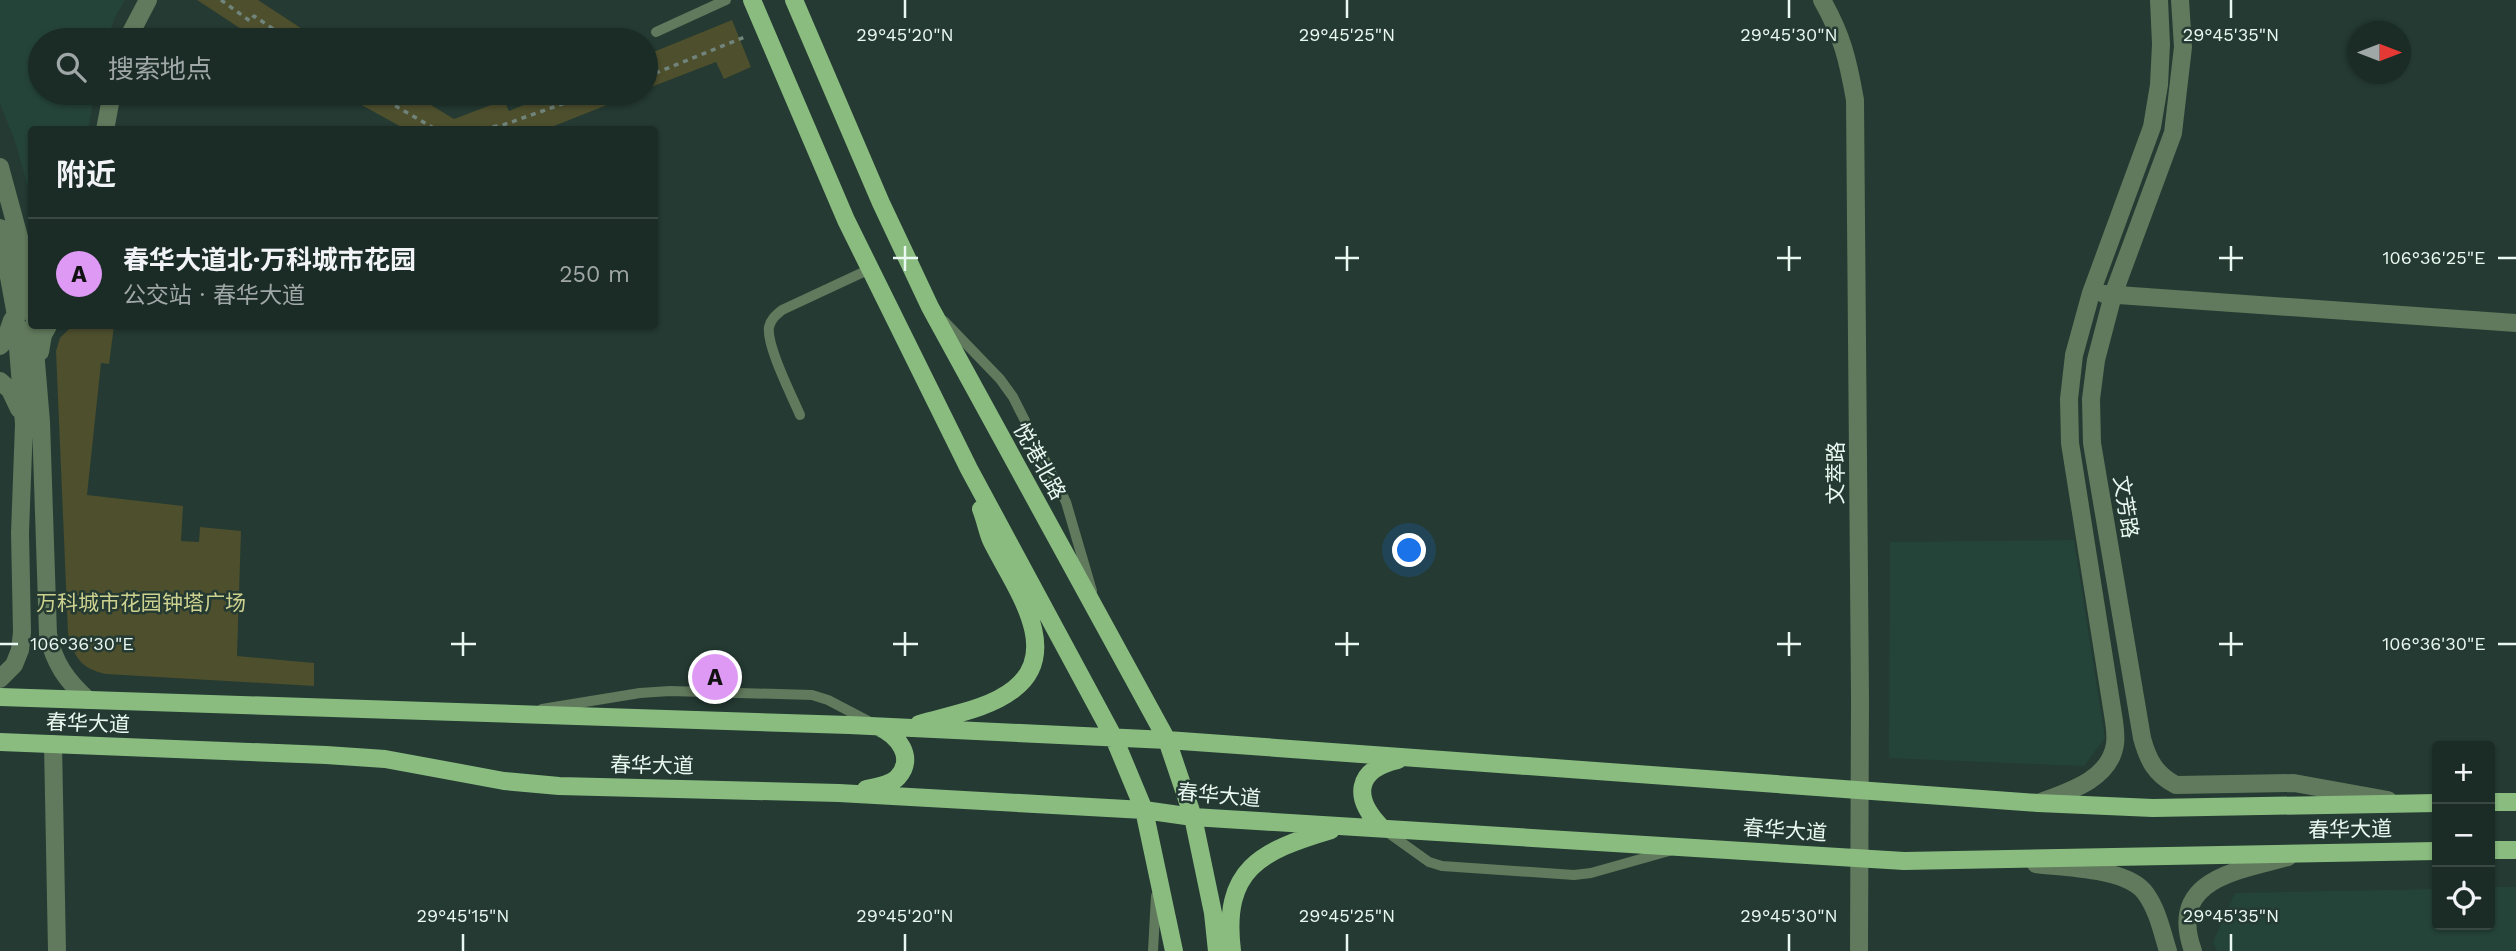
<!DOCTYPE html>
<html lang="zh">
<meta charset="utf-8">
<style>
:root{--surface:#1b2c26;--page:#24342e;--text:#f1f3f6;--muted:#a0a7a7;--line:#394843;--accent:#dd99f3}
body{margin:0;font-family:"Work Sans","Noto Sans SC",sans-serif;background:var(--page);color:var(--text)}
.controls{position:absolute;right:21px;bottom:21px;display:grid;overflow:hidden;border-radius:7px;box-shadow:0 2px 5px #0004}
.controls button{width:63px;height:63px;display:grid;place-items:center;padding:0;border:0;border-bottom:2px solid var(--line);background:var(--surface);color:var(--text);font:35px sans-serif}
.compass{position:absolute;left:2348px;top:21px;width:63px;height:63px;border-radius:50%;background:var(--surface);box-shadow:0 2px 5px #0004;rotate:90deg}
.you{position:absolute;left:1410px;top:551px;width:24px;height:24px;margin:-18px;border:5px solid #fff;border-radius:50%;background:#1a73e8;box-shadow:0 0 0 10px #1a73e833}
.badge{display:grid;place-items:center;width:46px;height:46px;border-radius:50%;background:var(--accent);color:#111;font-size:23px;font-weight:700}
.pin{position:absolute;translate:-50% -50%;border:4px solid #fff;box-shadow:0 2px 7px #0006}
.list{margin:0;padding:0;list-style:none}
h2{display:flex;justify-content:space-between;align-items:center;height:91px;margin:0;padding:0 28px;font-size:30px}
h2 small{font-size:23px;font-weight:400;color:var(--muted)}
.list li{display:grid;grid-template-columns:46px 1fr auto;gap:21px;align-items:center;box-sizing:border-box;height:112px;padding:0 28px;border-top:2px solid var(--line)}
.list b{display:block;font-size:26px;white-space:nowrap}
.list p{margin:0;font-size:23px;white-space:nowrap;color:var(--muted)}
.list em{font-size:23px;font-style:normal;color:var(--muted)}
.icon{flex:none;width:38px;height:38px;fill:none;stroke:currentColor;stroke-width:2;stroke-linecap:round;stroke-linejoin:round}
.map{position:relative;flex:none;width:2516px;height:951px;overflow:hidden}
.search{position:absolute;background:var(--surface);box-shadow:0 2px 5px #0004;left:28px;top:28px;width:630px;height:77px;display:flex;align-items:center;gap:18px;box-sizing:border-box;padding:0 24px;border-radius:38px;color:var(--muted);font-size:26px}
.panel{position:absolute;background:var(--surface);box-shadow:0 2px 5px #0004;left:28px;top:126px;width:630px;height:203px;border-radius:7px}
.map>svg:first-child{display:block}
.built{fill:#254439}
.green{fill:#4d4f2d}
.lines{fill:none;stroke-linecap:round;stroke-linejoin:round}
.path{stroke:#71847c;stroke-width:3.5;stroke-dasharray:5 5;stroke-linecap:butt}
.service{stroke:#61795c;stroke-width:10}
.tertiary{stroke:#61795c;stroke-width:18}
.primary{stroke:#8abc80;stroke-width:18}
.ticks{fill:none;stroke:#eaf8f2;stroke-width:2.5}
.labels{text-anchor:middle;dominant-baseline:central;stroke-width:5;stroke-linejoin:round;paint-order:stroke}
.street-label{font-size:21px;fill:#eaf8f2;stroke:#243a32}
.park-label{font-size:21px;fill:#ced28f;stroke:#243a32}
.ticks-label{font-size:18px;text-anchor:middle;fill:#eaf8f2;stroke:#243a32;stroke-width:5;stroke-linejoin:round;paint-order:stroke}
</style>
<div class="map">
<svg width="2516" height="951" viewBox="0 0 2516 951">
<rect width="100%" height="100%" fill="#243a32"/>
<path class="built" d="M0 0H125L115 17 107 40H40V93H95L88 129 32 130 31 198 15 141 0 104Z
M2074 540 2105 738 2084 766 1889 758 1890 542Z
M2490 887H2516V951H2217L2213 942 2235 893 2437 889V925H2490Z"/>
<path class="green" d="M197 0H258L319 40H258Z
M732 20 751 67 724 79 716 62 646 89V55Z
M340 93H398L416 105 421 99 454 119 504 100 509 111 553 93H637L544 130 405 129Z
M72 326H114L109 364 101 363 87 495 183 506 181 541 199 542 200 527 241 531 237 656 314 663V686L106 674C81 669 73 656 68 633L56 351 60 338Z"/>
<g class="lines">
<path class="path" d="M221 0 250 21 254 16 290 40
M646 77 747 36
M361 93 375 101 380 97 437 130
M473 130 503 125 579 98 581 104 608 93"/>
<path class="service" d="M656 32 726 0
M944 321 1000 379 1013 397 1066 502 1092 591
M800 415C792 396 766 345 769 327 771 319 776 315 782 310L870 269
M542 709 640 693 670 691 812 695 828 700 872 723
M1387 832 1429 862 1442 866 1574 875 1591 873 1669 851
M1153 951 1156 896"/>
<path class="tertiary" d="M1822 0C1842 35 1848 60 1855 100L1860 698 1859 951
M2180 0 2183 47 2173 133 2113 295 2096 360 2091 399 2092 443 2142 738C2148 760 2155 774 2176 785L2294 783 2388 800
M127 40 148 0
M105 130 112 93
M0 167 22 248 32 314
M0 228 15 310 24 424 20 533 22 632 20 650 14 665 0 679
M2104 294 2516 323
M33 326 41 422 48 634C54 663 66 680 88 700
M0 346 5 341 12 320
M40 352 43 335 48 326
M0 381 10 390 19 409
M53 744 57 951
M2038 803C2067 792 2110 780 2115 744 2116 737 2115 728 2114 721L2070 443 2069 399 2074 355 2091 293 2152 127 2159 85 2161 44 2159 0
M2036 864C2066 868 2129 868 2146 894 2158 911 2162 932 2168 951
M2193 951C2167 879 2237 871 2288 857"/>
<path class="primary" d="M752 0 846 220 969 469 1114 738 1144 810 1174 951
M794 0 881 203 930 307 1167 740 1193 817 1213 913 1217 951
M0 697 849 725 1167 740 2038 803 2153 808 2437 803
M919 724C949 715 989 709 1014 689 1065 650 1011 582 991 540 987 530 985 519 981 509
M0 742 326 755 385 759 504 781 559 786 839 793 1144 810 1193 817 1904 861 2437 851
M866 789C877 787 891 785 898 777 916 757 897 735 879 727
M2490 802H2516
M1382 828C1353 799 1354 770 1398 760
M2490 850H2516
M1232 951C1222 869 1260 851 1331 830"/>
</g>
<path class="ticks" d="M905 0V18M1347 0V18M1789 0V18M2231 0V18M905 246V271M1347 246V271M1789 246V271M2231 246V271M893 258H918M1335 258H1359M1777 258H1801M2219 258H2243M2498 258H2516M463 632V656M905 632V656M1347 632V656M1789 632V656M2231 632V656M0 644H18M451 644H476M893 644H918M1335 644H1359M1777 644H1801M2219 644H2243M2498 644H2516M463 934V951M905 934V951M1347 934V951M1789 934V951M2231 934V951"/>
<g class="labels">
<g class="street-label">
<text transform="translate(1040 461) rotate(61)">悦港北路</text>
<text transform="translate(1835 473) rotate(-90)">文萃路</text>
<text transform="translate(2126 507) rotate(81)">文芳路</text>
<text transform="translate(88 723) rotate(2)">春华大道</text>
<text transform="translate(652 765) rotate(1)">春华大道</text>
<text transform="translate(1219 795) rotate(5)">春华大道</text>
<text transform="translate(2350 829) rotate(-1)">春华大道</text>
<text transform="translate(1785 830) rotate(4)">春华大道</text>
</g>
<g class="park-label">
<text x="141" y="602">万科城市花园钟塔广场</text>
</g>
</g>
<g class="ticks-label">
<text x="905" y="41">29°45'20"N</text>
<text x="1347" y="41">29°45'25"N</text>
<text x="1789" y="41">29°45'30"N</text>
<text x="2231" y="41">29°45'35"N</text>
<text x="2434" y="264">106°36'25"E</text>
<text x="2434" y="650">106°36'30"E</text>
<text x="82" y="650">106°36'30"E</text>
<text x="463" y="922">29°45'15"N</text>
<text x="905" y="922">29°45'20"N</text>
<text x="1347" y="922">29°45'25"N</text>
<text x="1789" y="922">29°45'30"N</text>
<text x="2231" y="922">29°45'35"N</text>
</g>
</svg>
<div class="controls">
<button>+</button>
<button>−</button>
<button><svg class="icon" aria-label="locate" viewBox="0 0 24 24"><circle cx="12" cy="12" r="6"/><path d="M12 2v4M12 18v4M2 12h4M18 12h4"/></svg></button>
</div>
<svg class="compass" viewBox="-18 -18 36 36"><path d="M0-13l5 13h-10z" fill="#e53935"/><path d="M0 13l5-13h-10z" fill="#a0a7a7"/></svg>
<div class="you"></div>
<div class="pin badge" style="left:715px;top:677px">A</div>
<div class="search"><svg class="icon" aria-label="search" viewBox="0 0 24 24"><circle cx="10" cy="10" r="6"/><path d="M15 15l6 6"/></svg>搜索地点</div>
<section class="panel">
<h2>附近<small></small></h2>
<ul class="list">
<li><span class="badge">A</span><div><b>春华大道北·万科城市花园</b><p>公交站 · 春华大道</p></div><em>250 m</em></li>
</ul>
</section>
</div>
